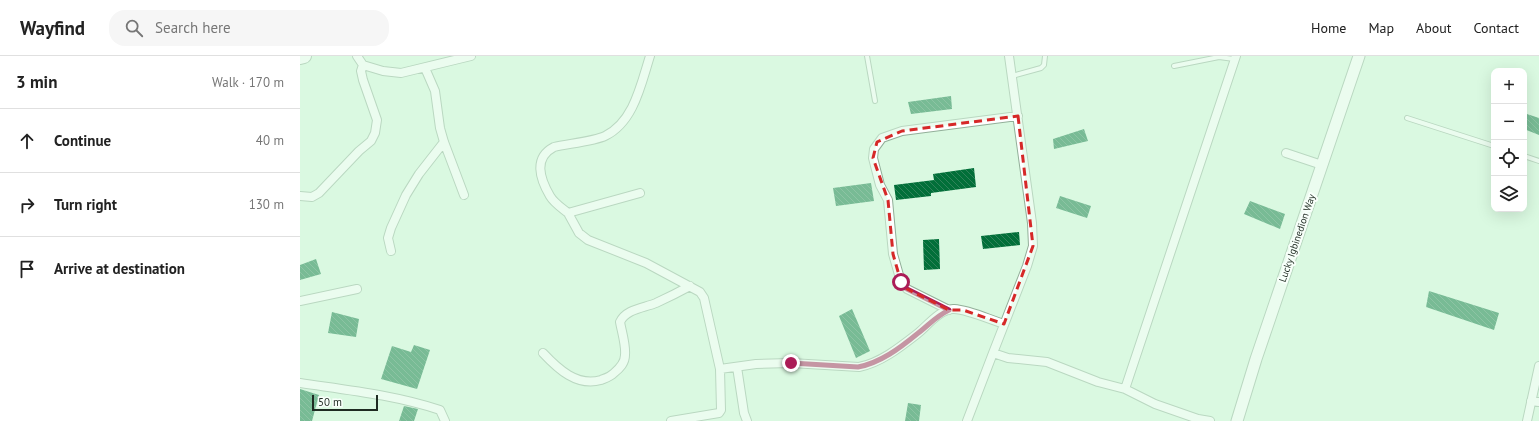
<!DOCTYPE html>
<meta charset="utf-8">
<style>
:root{--surface:#fff;--page:#f6f6f6;--text:#222;--muted:#767676;--line:#e0e0e0}
body{margin:0;font-family:"PT Sans",sans-serif;background:var(--page);color:var(--text)}
.controls{position:absolute;right:12px;top:12px;display:grid;overflow:hidden;border-radius:8px;box-shadow:0 4px 16px #0002}
.controls button{width:36px;height:36px;display:grid;place-items:center;padding:0;border:0;border-bottom:1px solid var(--line);background:var(--surface);color:var(--text);font:20px sans-serif}
.scale{position:absolute;left:12px;bottom:10px;width:66px;box-sizing:border-box;padding-left:4px;border:2px solid #1f2b22;border-top:0;font-size:11px;line-height:14px;white-space:nowrap;color:#1f2b22;-webkit-text-stroke:3px #f8fffa;paint-order:stroke}
.stop{position:absolute;width:12px;height:12px;margin:-9px;border:3px solid #ab1c57;border-radius:50%;background:#fff}
.stop.end{background:#ab1c57;border-color:#fff;box-shadow:0 1px 4px #0008}
.list{margin:0;padding:0;list-style:none}
h2{display:flex;justify-content:space-between;align-items:center;height:52px;margin:0;padding:0 16px;font-size:17px}
h2 small{font-size:13px;font-weight:400;color:var(--muted)}
.list li{display:grid;grid-template-columns:26px 1fr auto;gap:12px;align-items:center;box-sizing:border-box;height:64px;padding:0 16px;border-top:1px solid var(--line)}
.list b{display:block;font-size:15px;white-space:nowrap}
.list em{font-size:13px;font-style:normal;color:var(--muted)}
.icon{flex:none;width:22px;height:22px;fill:none;stroke:currentColor;stroke-width:2;stroke-linecap:round;stroke-linejoin:round}
.map{position:relative;flex:none;width:1239px;height:365px;overflow:hidden}
header{display:flex;align-items:center;gap:24px;box-sizing:border-box;height:56px;padding:0 20px;background:var(--surface);border-bottom:1px solid var(--line)}
header strong{font-size:19px}
nav{display:flex;gap:22px;margin-inline-start:auto;font-size:14px}
.search{width:280px;height:36px;background:var(--page);display:flex;align-items:center;gap:10px;box-sizing:border-box;padding:0 14px;border-radius:16px;color:var(--muted);font-size:15px}
main{display:flex}
aside{flex:1;background:var(--surface)}
.map>svg:first-child{display:block}
.building{fill:url(#building-back-hatch)}
.lines{fill:none;stroke-linecap:round;stroke-linejoin:round}
.lane-casing{stroke:#92af99;stroke-width:6}
.street-casing{stroke:#92af99;stroke-width:10}
.secondary-casing{stroke:#92af99;stroke-width:13}
.highway-casing{stroke:#92af99;stroke-width:16}
.lane{stroke:#fff;stroke-width:4}
.street{stroke:#fff;stroke-width:8}
.secondary{stroke:#fff;stroke-width:11}
.highway{stroke:#fff;stroke-width:14}
.route{stroke:#ab1c57;stroke-width:5}
.marked{fill:none;stroke:#d62828;stroke-width:3;stroke-dasharray:8 5;stroke-linejoin:round}
.labels{text-anchor:middle;dominant-baseline:central;stroke-width:4;stroke-linejoin:round;paint-order:stroke}
.street-label{font-size:10px;fill:#1f2b22;stroke:#f8fffa}
</style>
<header>
<strong>Wayfind</strong>
<div class="search"><svg class="icon" aria-label="search" viewBox="0 0 24 24"><circle cx="10" cy="10" r="6"/><path d="M15 15l6 6"/></svg>Search here</div>
<nav><a>Home</a><a>Map</a><a>About</a><a>Contact</a></nav>
</header>
<main>
<aside>
<h2>3 min<small>Walk · 170 m</small></h2>
<ul class="list">
<li><svg class="icon" aria-label="ahead" viewBox="0 0 24 24"><path d="M12 20V5M6 11l6-6 6 6"/></svg><div><b>Continue</b></div><em>40 m</em></li>
<li><svg class="icon" aria-label="right" viewBox="0 0 24 24"><path d="M7 20v-9h11M14 6l5 5-5 5"/></svg><div><b>Turn right</b></div><em>130 m</em></li>
<li><svg class="icon" aria-label="arrive" viewBox="0 0 24 24"><path d="M6 21V4h12l-3 4 3 4H6"/></svg><div><b>Arrive at destination</b></div></li>
</ul>
</aside>
<div class="map">
<svg width="1239" height="365" viewBox="0 0 1239 365">
<defs>
<pattern id="building-back-hatch" width="6" height="6" patternUnits="userSpaceOnUse"><rect width="6" height="6" fill="#026f39"/><path d="M-1 5l2 2M0 0l6 6M5-1l2 2" fill="none" stroke="#30835a"/></pattern>
</defs>
<rect width="100%" height="100%" fill="#daf9e1"/>
<path class="building" d="M651 40 652 53 611 58 608 46Z
M1224 57 1239 62V79L1224 73Z
M784 73 788 85 754 93 753 83Z
M674 112 676 131 631 137V140L596 144 594 129 634 124 633 118Z
M571 127 574 145 536 150 533 132Z
M760 140 791 150 787 162 756 152Z
M950 145 985 158 980 173 944 158Z
M719 176 720 189 683 193 681 180Z
M639 183 640 213 624 214 623 184Z
M16 203 21 218 0 224V209Z
M1129 235 1199 257 1194 274 1126 251Z
M552 253 570 295 556 302 539 260Z
M32 256 59 263 56 281 28 277Z
M114 289 130 294 117 333 81 323 92 290 111 296Z
M0 333 19 339 12 365H0Z
M608 347 621 349 619 365H605Z
M104 350 118 353 114 365H99Z"/>
<g class="lines">
<g class="lane-casing">
<path id="lane" d="M567 0 575 45
M874 10 919 1 934 3
M712 20 741 12 744 9 745 0
M1107 62 1194 90
M1224 100 1239 105"/>
</g>
<g class="street-casing">
<path id="street" d="M57 0 63 9 83 15 101 17 171 0
M125 12 135 35 140 72 144 86 164 139
M986 97 1022 109
M340 137 268 157C262 152 254 147 250 140 240 123 233 102 254 91 267 88 295 85 305 80 334 66 341 28 350 0
M0 140 12 141 19 137 59 95 71 85 75 77 77 64 63 24 61 15 63 9
M268 157 279 177 288 184 346 207 400 236 404 242 420 313 421 354 419 357 371 365
M91 195 88 182 91 172 106 139 119 118 144 86
M0 245 57 233
M649 254 607 233 601 226 593 198 588 144 580 129 573 102 574 93 582 82 602 75 718 60
M243 297C258 313 277 331 301 324 306 322 310 321 314 317 320 312 325 307 325 299 326 289 322 277 320 266 326 253 344 252 356 247 367 242 379 236 390 230
M693 297 708 302 747 306 798 326 825 333 855 348 898 363 910 365
M437 311 444 357 447 365
M420 313 456 308 491 307 559 311C580 307 599 292 617 278 626 271 641 252 654 253 670 254 688 263 704 268
M0 327C47 334 95 339 140 354L145 365
M825 333 936 0
M1231 345 1239 346
M667 365 693 297 727 210 733 190 732 167 709 0
M1227 365 1239 310"/>
</g>
<g class="secondary-casing">
<path id="secondary" d="M937 365 956 303 1059 0"/>
</g>
<g class="highway-casing">
<path id="highway" d="M0 1 4 0"/>
</g>
<use href="#lane" class="lane"/>
<use href="#street" class="street"/>
<use href="#secondary" class="secondary"/>
<use href="#highway" class="highway"/>
</g>
<g class="lines">
<path class="route" d="M491 307 558 311C580 307 600 292 617 278 629 269 635 261 649 254L607 233 601 226"/>
</g>
<path d="M0 0H1239V365H0ZM718 60 733 190 704 268 663 254H649L607 233 601 226 593 198 588 144 573 102 577 86 602 75Z" fill="#daf9e1" fill-opacity=".55" fill-rule="evenodd"/>
<path class="marked" d="M718 60 733 190 704 268 663 254H649L607 233 601 226 593 198 588 144 573 102 577 86 602 75Z"/>
<g class="labels">
<g class="street-label">
<text transform="translate(997 182) rotate(-71)">Lucky Igbinedion Way</text>
</g>
</g>
</svg>
<div class="controls">
<button>+</button>
<button>−</button>
<button><svg class="icon" aria-label="locate" viewBox="0 0 24 24"><circle cx="12" cy="12" r="6"/><path d="M12 2v4M12 18v4M2 12h4M18 12h4"/></svg></button>
<button><svg class="icon" aria-label="layers" viewBox="0 0 24 24"><path d="M12 4l9 5-9 5-9-5zM3 14l9 5 9-5"/></svg></button>
</div>
<div class="scale">50 m</div>
<div class="stop" style="left:601px;top:226px"></div>
<div class="stop end" style="left:491px;top:307px"></div>
</div>
</main>
